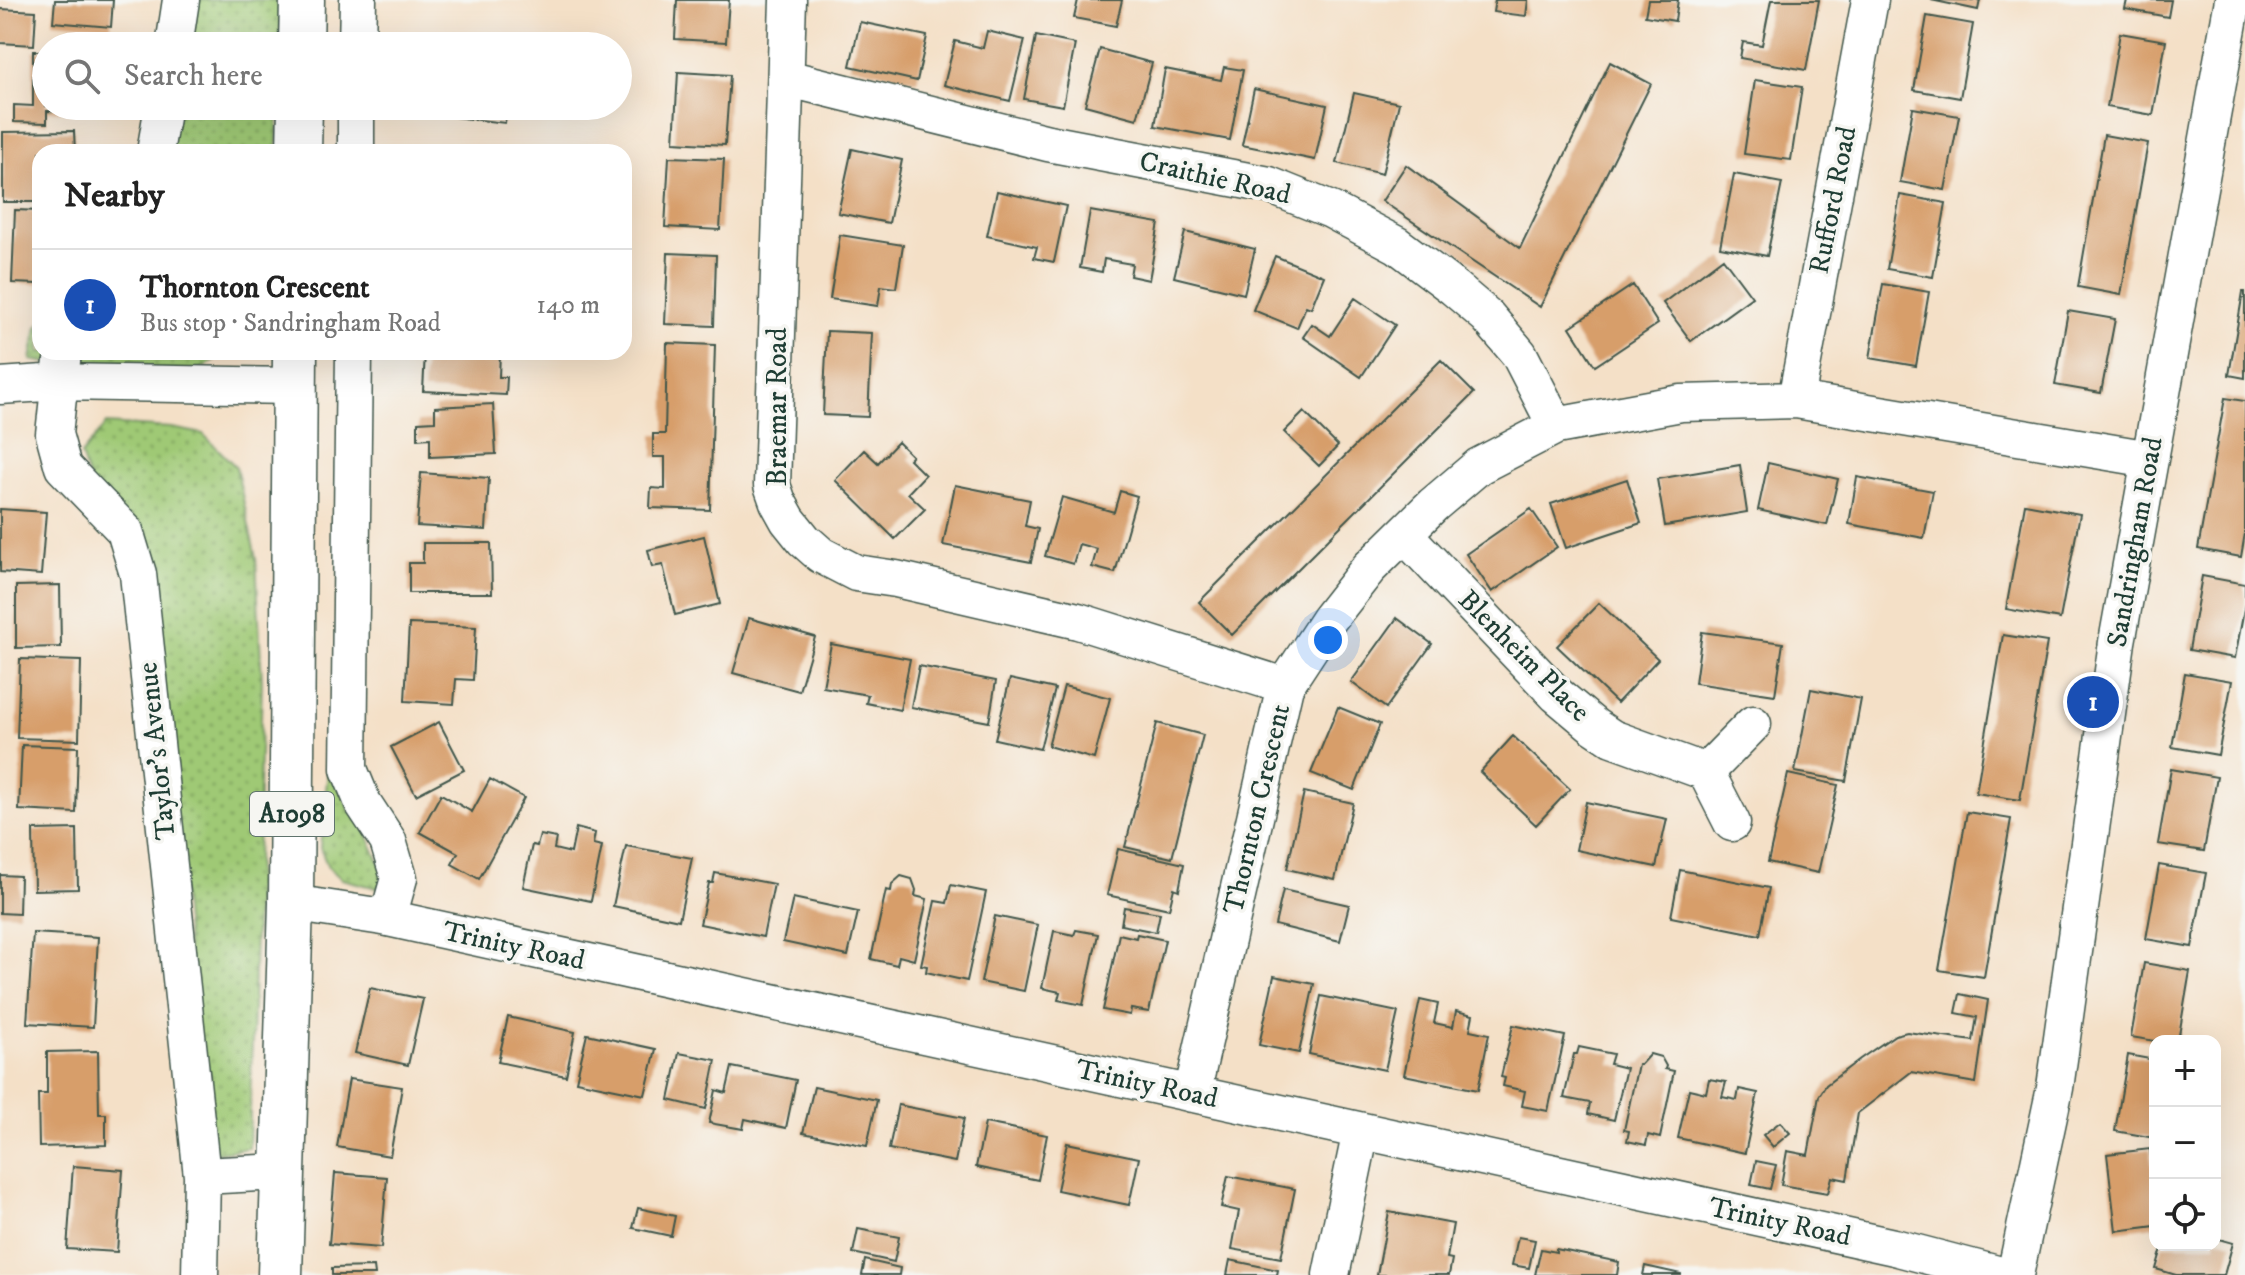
<!DOCTYPE html>
<meta charset="utf-8">
<style>
:root{--surface:#fff;--page:#f6f6f6;--text:#222;--muted:#767676;--line:#e0e0e0;--accent:#2563eb}
body{margin:0;font-family:"IM FELL DW Pica",serif;background:var(--page);color:var(--text)}
.controls{position:absolute;right:24px;bottom:24px;display:grid;overflow:hidden;border-radius:16px;box-shadow:0 8px 32px #0002}
.controls button{width:72px;height:72px;display:grid;place-items:center;padding:0;border:0;border-bottom:2px solid var(--line);background:var(--surface);color:var(--text);font:40px sans-serif}
.you{position:absolute;left:1328px;top:640px;width:28px;height:28px;margin:-20px;border:6px solid #fff;border-radius:50%;background:#1a73e8;box-shadow:0 0 0 12px #1a73e833}
.badge{display:grid;place-items:center;width:52px;height:52px;border-radius:50%;background:var(--accent);color:#fff;font-size:26px;font-weight:700}
.pin{position:absolute;translate:-50% -50%;border:4px solid #fff;box-shadow:0 2px 8px #0006}
.list{margin:0;padding:0;list-style:none}
h2{display:flex;justify-content:space-between;align-items:center;height:104px;margin:0;padding:0 32px;font-size:34px}
h2 small{font-size:26px;font-weight:400;color:var(--muted)}
.list li{display:grid;grid-template-columns:52px 1fr auto;gap:24px;align-items:center;box-sizing:border-box;height:112px;padding:0 32px;border-top:2px solid var(--line)}
.list b{display:block;font-size:30px;white-space:nowrap}
.list p{margin:0;font-size:26px;white-space:nowrap;color:var(--muted)}
.list em{font-size:26px;font-style:normal;color:var(--muted)}
.icon{flex:none;width:44px;height:44px;fill:none;stroke:currentColor;stroke-width:2;stroke-linecap:round;stroke-linejoin:round}
.map{position:relative;flex:none;width:2245px;height:1275px;overflow:hidden}
.search{position:absolute;background:var(--surface);box-shadow:0 8px 32px #0002;left:32px;top:32px;width:600px;height:88px;display:flex;align-items:center;gap:20px;box-sizing:border-box;padding:0 28px;border-radius:44px;color:var(--muted);font-size:30px}
.panel{position:absolute;background:var(--surface);box-shadow:0 8px 32px #0002;left:32px;top:144px;width:600px;height:216px;border-radius:24px}
.map>svg:first-child{display:block}
.grass{fill:url(#grass-dots);stroke:#5f8354;stroke-width:2}
.building{fill:#d79e6b}
.lines{fill:none;stroke-linecap:round;stroke-linejoin:round}
.minor-casing{stroke:#3f554a;stroke-width:39}
.primary-casing{stroke:#3f554a;stroke-width:47}
.minor{stroke:#fff;stroke-width:36}
.primary{stroke:#fff;stroke-width:44}
.labels{text-anchor:middle;dominant-baseline:central;stroke-width:7;stroke-linejoin:round;paint-order:stroke}
.shield{fill:#f6f6f2;stroke:#60746d;stroke-width:2}
.shield-label{font-size:26px;font-weight:bold;fill:#1f3d34}
.street-label{font-size:28px;fill:#1f3d34;stroke:#f6f6f2}
</style>
<div class="map">
<svg width="2245" height="1275" viewBox="0 0 2245 1275">
<defs>
<pattern id="grass-dots" width="8" height="8" patternUnits="userSpaceOnUse" patternTransform="scale(2)"><rect width="8" height="8" fill="#9fc975"/><path d="M2 2h.1M6 6h.1" fill="none" stroke="#81a461" stroke-width="1.8" stroke-linecap="round"/></pattern>
</defs>
<rect width="100%" height="100%" fill="#f6f6f2"/>
<filter id="ink" filterUnits="userSpaceOnUse"><feTurbulence type="fractalNoise" baseFrequency=".0125" numOctaves="2"/><feDisplacementMap in="SourceGraphic" scale="16" xChannelSelector="R" yChannelSelector="G"/><feConvolveMatrix kernelMatrix="1 2 1 2 8 2 1 2 1" color-interpolation-filters="sRGB"/></filter>
<filter id="wash" filterUnits="userSpaceOnUse"><feTurbulence type="fractalNoise" baseFrequency=".006" numOctaves="4" result="noise"/><feDisplacementMap in="SourceGraphic" scale="32" xChannelSelector="R" yChannelSelector="G"/><feGaussianBlur stdDeviation="1.8" result="paint"/><feColorMatrix in="noise" values="0 0 0 0 0 0 0 0 0 0 0 0 0 0 0 0 0 1.4 0 .05"/><feComposite in="paint" operator="in"/></filter>
<g filter="url(#wash)">
<rect width="100%" height="100%" fill="#f4e0c7"/>
<path class="grass" d="M165 0H281L280 46H161Z
M155 106H278L277 152H149Z
M40 324V352H223L207 366 171 384 31 360 37 327Z
M106 424 172 428 203 434 236 467 256 558 262 682 249 1148 206 1154 152 557 146 541 91 486 81 455Z
M329 760 350 811 362 823 386 877 377 888 342 879 328 867 320 848Z"/>
<g id="blocks">
<path class="building" d="M55 0H113L111 27 53 22Z
M677 0H729L726 42 675 39Z
M1078 0H1122L1116 26 1074 18Z
M1495 0H1528L1526 16 1493 12Z
M1648 0H1678L1675 21 1645 16Z
M1771 0H1819L1806 70 1740 58 1743 42 1762 45Z
M1931 0H1980L1978 10Z
M2127 0H2171L2168 17 2125 9Z
M0 9 36 11 34 45 0 43Z
M1927 16 1973 24 1960 98 1914 90Z
M860 22 927 36 917 81 850 66Z
M987 31 1025 40 1010 101 944 85 955 41 983 48Z
M2120 33 2166 41 2153 115 2107 107Z
M425 35 489 43V46H424Z
M1036 36 1075 44 1063 106 1024 99Z
M1100 49 1152 63 1137 119 1085 105Z
M33 51H46V106H98V112L47 111V123L14 122V105L33 106Z
M1610 62 1651 84 1540 307 1382 201 1406 165 1520 248Z
M1224 67 1243 70 1230 140 1155 126 1165 69 1221 80Z
M678 72 730 75 725 145 674 142Z
M1755 80 1802 87 1791 160 1744 154Z
M1254 89 1327 105 1315 160 1242 145Z
M1354 93 1399 103 1382 174 1337 163Z
M420 106H507L505 123 420 113Z
M1913 108 1959 116 1945 190 1900 182Z
M74 131 75 152H40V202H3V132Z
M2104 135 2148 143 2121 295 2078 287Z
M852 149 902 160 889 223 838 213Z
M669 157 724 159 720 230 665 227Z
M1734 174 1782 183 1767 256 1720 247Z
M997 191 1066 206 1054 262 1034 258 1037 247 987 236Z
M1900 195 1946 203 1933 277 1887 269Z
M15 210 40 211 39 284 12 283Z
M1090 211 1159 223 1149 280 1130 276 1132 264 1120 262 1104 259 1102 272 1080 268Z
M1185 232 1255 249 1244 294 1174 277Z
M840 235 903 245 896 288 881 286 878 306 830 299Z
M668 253 716 255 714 326 665 324Z
M1275 256 1324 276 1311 308 1306 306 1297 328 1253 310Z
M1723 258 1752 297 1691 341 1663 303Z
M1883 284 1929 292 1916 366 1870 358Z
M1633 285 1658 324 1595 366 1570 327Z
M2243 292H2245V378L2229 375Z
M1355 298 1395 325 1361 377 1303 337 1312 324 1330 336Z
M2068 311 2115 319 2101 393 2055 385Z
M827 331 872 333 868 417 823 415Z
M667 343 715 345 710 510 650 508 651 488 665 489V457H653V434H665Z
M425 352H500L499 377H507L506 395 423 391Z
M1441 360 1474 393 1232 635 1199 602Z
M2225 398 2245 401V533L2241 557 2198 549Z
M493 404 496 454 430 457V438L418 439V422L435 421V407Z
M1304 412 1338 446 1319 466 1284 432Z
M898 442 912 456 909 459 925 475 908 493 925 509 895 539 835 480 864 450 878 463Z
M1768 463 1838 479 1827 525 1758 510Z
M1740 465 1747 512 1665 526 1657 479Z
M421 473 489 478 486 530 417 526Z
M1857 477 1933 491 1924 538 1849 524Z
M1627 479 1641 523 1566 548 1551 504Z
M955 485 1030 500 1025 526 1038 529 1031 562 943 545Z
M1120 491 1137 496 1115 573 1092 567 1097 549 1079 544 1073 564 1045 556 1062 497 1114 512Z
M2025 504 2080 514 2060 619 2006 609Z
M0 509 46 512 41 575 0 572Z
M1531 509 1557 547 1492 592 1466 554Z
M704 536 720 604 675 615 663 565 652 567 648 550Z
M423 543H491L492 593H409V563H423Z
M2202 576 2245 584V604L2235 658 2189 650Z
M60 585 61 647 16 648V586Z
M1599 603 1658 659 1617 703 1557 646Z
M749 618 815 637 799 691 733 673Z
M1397 618 1432 644 1386 708 1351 682Z
M409 624 476 627 473 680 456 679 454 704 405 701Z
M1702 632 1783 643 1775 695 1695 683Z
M2003 635 2047 642 2020 800 1976 793Z
M831 644 910 659 900 710 866 703 868 695 823 687Z
M20 659 81 661 79 740 17 738Z
M919 666 996 681 989 722 911 707Z
M2185 673 2232 681 2218 755 2172 747Z
M1010 679 1055 689 1040 749 995 739Z
M1064 686 1110 698 1094 759 1048 746Z
M1811 689 1861 699 1846 781 1795 772Z
M1338 707 1380 724 1354 790 1311 773Z
M439 722 464 770 416 795 391 747Z
M1157 723 1203 735 1172 858 1125 847Z
M1513 736 1570 789 1536 825 1480 772Z
M22 745 78 747 76 813 19 810Z
M2171 769 2217 777 2204 851 2158 844Z
M1788 774 1838 785 1818 873 1768 862Z
M490 779 524 798 479 879 452 864 458 853 420 832 441 794 472 812Z
M1304 792 1353 803 1335 880 1287 869Z
M1586 802 1667 819 1656 867 1576 850Z
M1967 812 2011 819 1984 977 1939 970Z
M576 828 595 833 593 844 602 846 591 901 523 887 532 845 537 846 540 835 556 838 554 849 571 853Z
M77 829 78 889 34 890 33 830Z
M626 846 692 858 679 920 613 906Z
M1118 849 1184 864 1179 890 1174 888 1169 909 1107 895Z
M2159 865 2206 873 2192 947 2146 939Z
M1680 870 1769 888 1760 935 1671 917Z
M715 873 774 884 763 937 700 924 709 883H713Z
M0 875 20 876 19 914 0 913Z
M901 876 912 879 916 890 915 896 927 899 914 960 899 956 897 965 871 959 886 890 891 891 892 884Z
M951 885 986 892 967 981 926 972 927 966 921 965 935 901 947 903Z
M1283 890 1349 905 1340 941 1275 925Z
M793 898 858 912 848 956 783 942Z
M1124 907 1160 913 1156 932 1121 925Z
M995 916 1038 925 1024 991 981 982Z
M1076 930 1098 934 1083 1005 1058 1000 1060 992 1042 988 1054 931 1074 935Z
M33 933 98 937 93 1027 27 1023Z
M1119 934 1136 938 1137 934 1165 940 1149 1012 1131 1009 1130 1015 1103 1010Z
M2144 963 2190 971 2178 1041H2155L2131 1037Z
M1274 976 1314 984 1299 1053 1259 1045Z
M370 988 423 999 408 1065 355 1053Z
M1960 994 1988 1000 1976 1083 1911 1072 1858 1113 1847 1180 1832 1177 1828 1193 1781 1185 1787 1151 1808 1155 1819 1096 1826 1085 1860 1059 1895 1035 1907 1032 1973 1041 1977 1017 1956 1013Z
M1321 996 1398 1012 1385 1070 1309 1054Z
M1420 1000 1438 1004 1434 1023 1453 1027 1456 1011 1473 1015 1470 1030 1489 1034 1478 1090 1404 1075Z
M508 1017 575 1032 566 1076 498 1062Z
M1513 1025 1565 1036 1548 1111 1522 1106 1525 1091 1503 1086 1505 1078 1501 1077Z
M587 1034 656 1049 645 1095 576 1081Z
M1579 1047 1613 1054 1610 1064 1626 1068 1614 1120 1588 1114 1590 1103 1564 1098 1574 1054H1577Z
M98 1051 99 1114H106V1145L39 1147 38 1094H47V1052Z
M679 1053 716 1060 706 1109 669 1100Z
M1650 1054 1661 1057 1666 1066 1665 1069 1674 1071 1660 1138 1648 1135 1646 1145 1627 1141 1629 1131 1624 1130 1638 1064H1641Z
M2128 1055 2155 1060V1138L2115 1131Z
M732 1067 796 1080 786 1128 745 1119 743 1129 709 1123 716 1090 726 1093Z
M349 1079 402 1087 390 1156 337 1147Z
M1709 1079 1726 1082 1722 1097 1737 1100 1739 1089 1758 1093 1745 1153 1678 1138 1689 1089 1706 1093Z
M814 1087 877 1100 867 1146 803 1133Z
M898 1105 964 1118 955 1162 889 1149Z
M1780 1122 1790 1133 1773 1147 1763 1135Z
M985 1123 1047 1135 1038 1180 976 1167Z
M1067 1143 1139 1158 1129 1205 1057 1190Z
M2150 1149 2155 1191V1226L2116 1231 2107 1154Z
M1756 1161 1776 1165 1770 1189 1751 1185Z
M73 1166 123 1170 117 1252 67 1249Z
M335 1173 387 1177 381 1248 329 1244Z
M1228 1176 1295 1189 1281 1258 1232 1249 1239 1211 1221 1207Z
M638 1208 675 1216 671 1236 633 1228Z
M1389 1212 1453 1224 1447 1258 1452 1259 1449 1275H1377Z
M858 1229 899 1237 894 1262 853 1253Z
M1518 1237 1535 1240 1529 1268 1512 1265Z
M2215 1238 2233 1243 2224 1275H2176L2156 1269 2163 1245H2215Z
M1541 1249 1556 1252V1249L1619 1262 1617 1275H1535Z
M865 1260 900 1268 899 1275H862Z
M1230 1260 1278 1270 1277 1275H1227Z
M1645 1266 1681 1274V1275H1643Z
M374 1267 375 1275H332V1268Z"/>
</g>
</g>
<g filter="url(#ink)">
<use href="#blocks" fill-opacity="0" stroke="#3f554a" stroke-width="2"/>
<g class="lines">
<g class="minor-casing">
<path id="minor" d="M788 0 772 485 778 502 788 520 804 540 821 555 856 573 896 579 1078 621 1285 686
M174 46 181 0
M357 46 358 0
M786 78 1048 143 1269 185 1331 210 1397 245 1454 288 1487 316 1519 354 1556 426
M155 152 163 106
M356 152V106
M63 352 54 434 63 467 125 531 138 574 202 1176 200 1275
M354 352 349 769 363 803 388 841 399 878 392 903 383 917
M0 386 60 382 295 386
M1796 400 1870 0
M1404 534 1557 695 1594 726 1612 738 1706 772
M1732 823 1706 772 1753 724
M291 903 383 917 1894 1247 2001 1275
M1192 1094 1285 686 1329 619 1369 568 1433 505 1479 466 1556 426 1681 403 1796 400 2150 459
M202 1176 282 1172
M1331 1275 1361 1131
M2015 1275 2055 1088 2117 642 2233 0"/>
</g>
<g class="primary-casing">
<path id="primary" d="M301 46 302 0
M299 152 300 106
M280 1275 291 903 295 352"/>
</g>
<use href="#minor" class="minor"/>
<use href="#primary" class="primary"/>
</g>
</g>
<g class="labels">
<rect class="shield" x="250" y="792" width="84" height="44" rx="6"/>
<g class="shield-label">
<text x="292" y="814">A1098</text>
</g>
<g class="street-label">
<text transform="translate(1215 178) rotate(13)">Craithie Road</text>
<text transform="translate(1833 200) rotate(-79)">Rufford Road</text>
<text transform="translate(777 407) rotate(-90)">Braemar Road</text>
<text transform="translate(2135 542) rotate(-80)">Sandringham Road</text>
<text transform="translate(1524 656) rotate(45)">Blenheim Place</text>
<text transform="translate(157 751) rotate(-96)">Taylor's Avenue</text>
<text transform="translate(1257 809) rotate(-77)">Thornton Crescent</text>
<text transform="translate(514 946) rotate(12)">Trinity Road</text>
<text transform="translate(1147 1084) rotate(12)">Trinity Road</text>
<text transform="translate(1780 1222) rotate(12)">Trinity Road</text>
</g>
</g>
</svg>
<div class="controls">
<button>+</button>
<button>−</button>
<button><svg class="icon" aria-label="locate" viewBox="0 0 24 24"><circle cx="12" cy="12" r="6"/><path d="M12 2v4M12 18v4M2 12h4M18 12h4"/></svg></button>
</div>
<div class="you"></div>
<div class="pin badge" style="left:2093px;top:702px;background:#1a4fb4">1</div>
<div class="search"><svg class="icon" aria-label="search" viewBox="0 0 24 24"><circle cx="10" cy="10" r="6"/><path d="M15 15l6 6"/></svg>Search here</div>
<section class="panel">
<h2>Nearby<small></small></h2>
<ul class="list">
<li><span class="badge" style="background:#1a4fb4">1</span><div><b>Thornton Crescent</b><p>Bus stop · Sandringham Road</p></div><em>140 m</em></li>
</ul>
</section>
</div>
